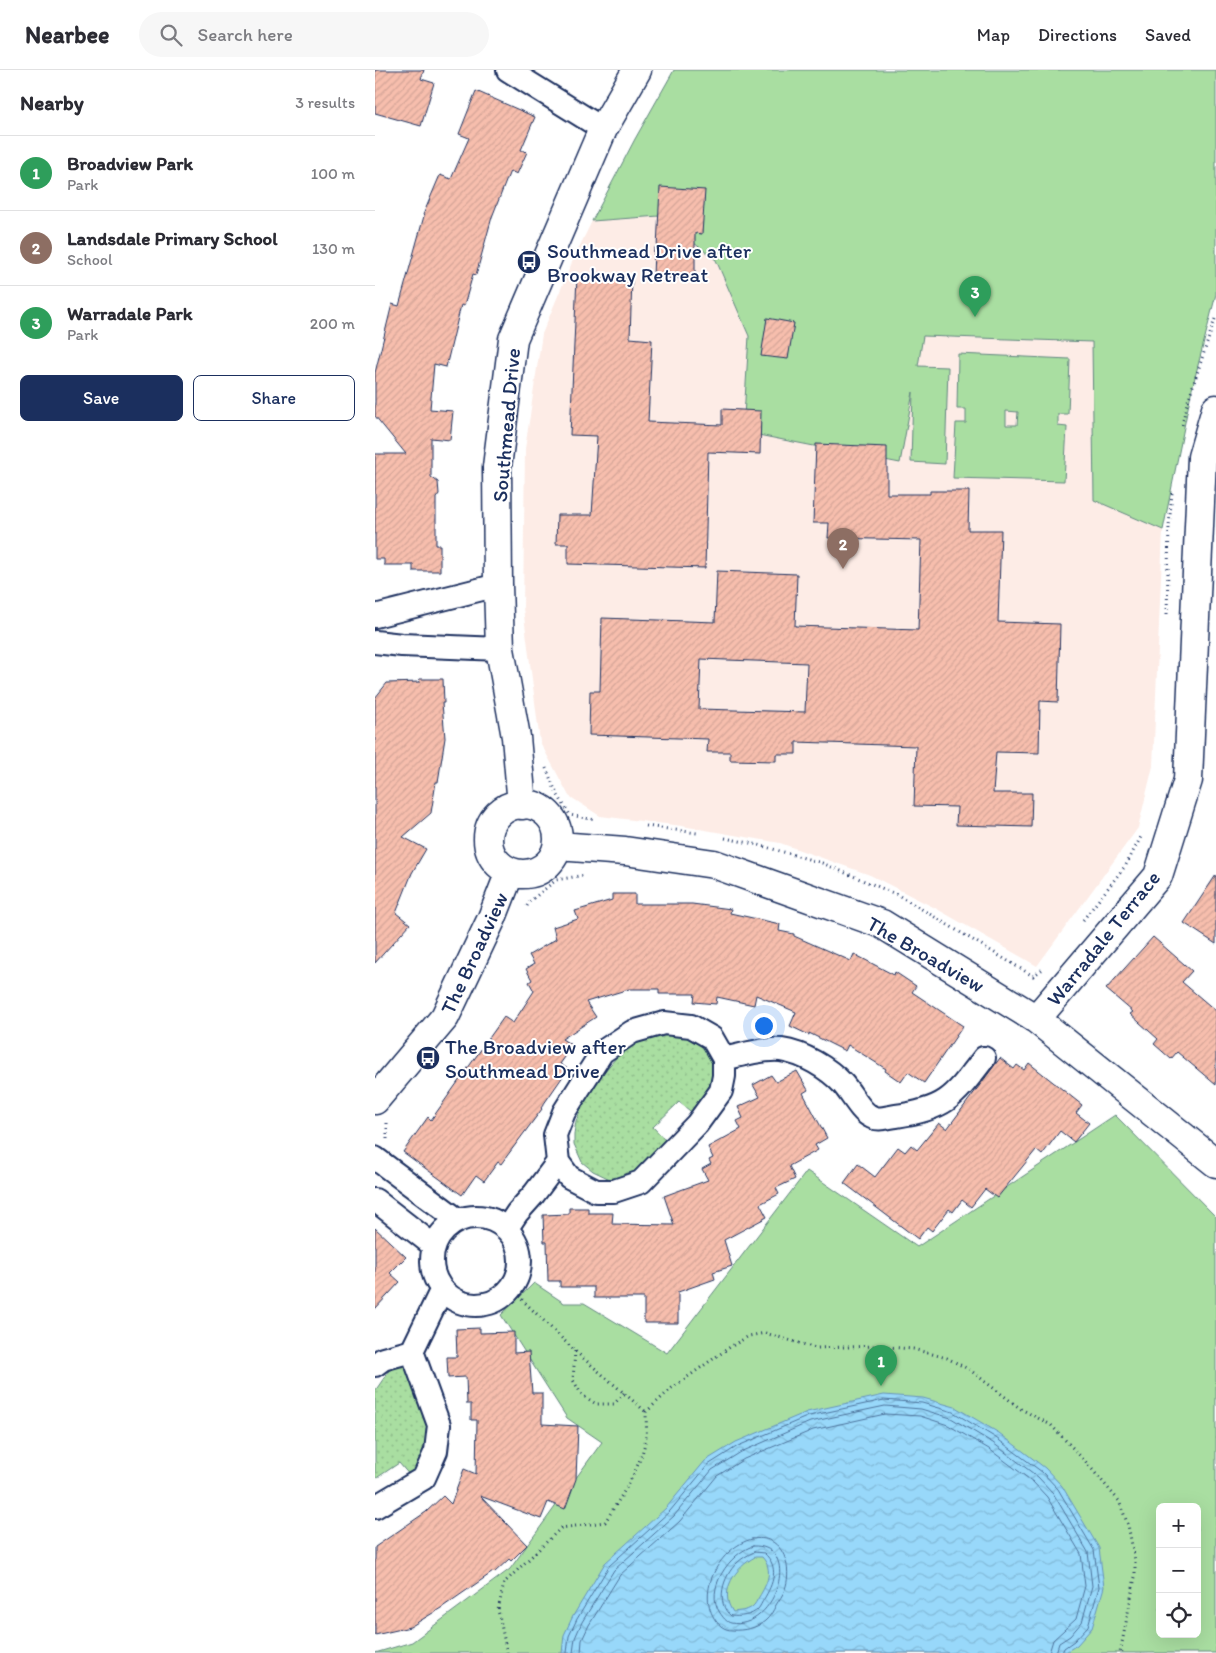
<!DOCTYPE html>
<meta charset="utf-8">
<style>
:root{--surface:#fff;--page:#f7f7f7;--text:#2b2b33;--muted:#7c7c81;--line:#e1e1e2;--accent:#1b2f5e}
body{margin:0;font-family:Itim,sans-serif;background:var(--page);color:var(--text)}
.controls{position:absolute;right:15px;bottom:15px;display:grid;overflow:hidden;border-radius:8px;box-shadow:0 5px 20px #0002}
.controls button{width:45px;height:45px;display:grid;place-items:center;padding:0;border:0;border-bottom:1px solid var(--line);background:var(--surface);color:var(--text);font:25px sans-serif}
.you{position:absolute;left:388px;top:955px;width:18px;height:18px;margin:-12px;border:4px solid #fff;border-radius:50%;background:#1a73e8;box-shadow:0 0 0 8px #1a73e833}
.badge{display:grid;place-items:center;width:32px;height:32px;border-radius:50%;background:var(--accent);color:#fff;font-size:16px;font-weight:700}
.pin{position:absolute;translate:-50% -41px;filter:drop-shadow(0 1px 2px #0008)}
.pin::after{content:'';position:absolute;top:26px;width:18px;height:15px;background:inherit;clip-path:polygon(0 0,100% 0,50% 100%)}
.list{margin:0;padding:0;list-style:none}
h2{display:flex;justify-content:space-between;align-items:center;height:65px;margin:0;padding:0 20px;font-size:21px}
h2 small{font-size:16px;font-weight:400;color:var(--muted)}
.list li{display:grid;grid-template-columns:32px 1fr auto;gap:15px;align-items:center;box-sizing:border-box;height:75px;padding:0 20px;border-top:1px solid var(--line)}
.list b{display:block;font-size:19px;white-space:nowrap}
.list p{margin:0;font-size:16px;white-space:nowrap;color:var(--muted)}
.list em{font-size:16px;font-style:normal;color:var(--muted)}
.actions{display:flex;gap:10px;padding:15px 20px}
.actions a{flex:1;padding:11px 0;border:1px solid var(--accent);border-radius:8px;text-align:center;font-size:18px;color:var(--accent)}
.actions .main{background:var(--accent);color:#fff}
.icon{flex:none;width:28px;height:28px;fill:none;stroke:currentColor;stroke-width:2;stroke-linecap:round;stroke-linejoin:round}
.map{position:relative;flex:none;width:841px;height:1583px;overflow:hidden}
header{display:flex;align-items:center;gap:30px;box-sizing:border-box;height:70px;padding:0 25px;background:var(--surface);border-bottom:1px solid var(--line)}
header strong{font-size:24px}
nav{display:flex;gap:28px;margin-inline-start:auto;font-size:18px}
.search{width:350px;height:45px;background:var(--page);display:flex;align-items:center;gap:12px;box-sizing:border-box;padding:0 18px;border-radius:28px;color:var(--muted);font-size:19px}
main{display:flex}
aside{flex:1;background:var(--surface)}
.map>svg:first-child{display:block}
.built{fill:#fdece6}
.grass{fill:url(#grass-dots);stroke:#628680}
.park{fill:#a9dea1;stroke:#628680;fill-rule:evenodd}
.water{fill:url(#water-waves);stroke:#6694bc;fill-rule:evenodd}
.lines{fill:none;stroke-linecap:round;stroke-linejoin:round}
.shore{stroke:#4d739c;stroke-width:1}
.building{fill:url(#building-hatch);stroke:#1b2f5e;fill-rule:evenodd}
.street-casing{stroke:#1b2f5e;stroke-width:26}
.secondary-casing{stroke:#1b2f5e;stroke-width:31}
.path{stroke:#1b2f5e;stroke-width:3;stroke-dasharray:1 4;stroke-linecap:butt}
.street{stroke:#fff;stroke-width:22}
.secondary{stroke:#fff;stroke-width:28}
.labels{text-anchor:middle;dominant-baseline:central;stroke-width:4;stroke-linejoin:round;paint-order:stroke}
.poi-label{font-size:21px;fill:#1b2f5e;stroke:#fff;text-anchor:start}
.street-label{font-size:21px;fill:#1b2f5e;stroke:#fff}
</style>
<header>
<strong>Nearbee</strong>
<div class="search"><svg class="icon" aria-label="search" viewBox="0 0 24 24"><circle cx="10" cy="10" r="6"/><path d="M15 15l6 6"/></svg>Search here</div>
<nav><a>Map</a><a>Directions</a><a>Saved</a></nav>
</header>
<main>
<aside>
<h2>Nearby<small>3 results</small></h2>
<ul class="list">
<li><span class="badge" style="background:#2e9e5b">1</span><div><b>Broadview Park</b><p>Park</p></div><em>100 m</em></li>
<li><span class="badge" style="background:#8d6e63">2</span><div><b>Landsdale Primary School</b><p>School</p></div><em>130 m</em></li>
<li><span class="badge" style="background:#2e9e5b">3</span><div><b>Warradale Park</b><p>Park</p></div><em>200 m</em></li>
</ul>
<div class="actions"><a class="main">Save</a><a>Share</a></div>
</aside>
<div class="map">
<svg width="841" height="1583" viewBox="0 0 841 1583">
<defs>
<pattern id="grass-dots" width="8" height="8" patternUnits="userSpaceOnUse" patternTransform="scale(1.25)"><rect width="8" height="8" fill="#a9dea1"/><path d="M2 2h.1M6 6h.1" fill="none" stroke="#91bf8d" stroke-width="1.8" stroke-linecap="round"/></pattern>
<pattern id="water-waves" width="16" height="10" patternUnits="userSpaceOnUse" patternTransform="scale(1.25)"><rect width="16" height="10" fill="#98d8fa"/><path d="M0 5q4-4 8 0t8 0" fill="none" stroke="#82bad9"/></pattern>
<pattern id="building-hatch" width="6" height="6" patternUnits="userSpaceOnUse" patternTransform="scale(1.25)"><rect width="6" height="6" fill="#f7bead"/><path d="M-1 1l2-2M0 6l6-6M5 7l2-2" fill="none" stroke="#d3a497"/></pattern>
</defs>
<rect width="100%" height="100%" fill="#fff"/>
<filter id="ink" filterUnits="userSpaceOnUse"><feTurbulence type="fractalNoise" baseFrequency=".02" numOctaves="2"/><feDisplacementMap in="SourceGraphic" scale="10" xChannelSelector="R" yChannelSelector="G"/><feConvolveMatrix kernelMatrix="1 2 1 2 8 2 1 2 1" color-interpolation-filters="sRGB"/></filter>
<g filter="url(#ink)">
<path class="built" d="M284 146 341 190 374 266 368 361 548 266 718 272 719 430 788 460 778 696 763 758 662 896 562 839 495 805 405 773 307 756 225 746 194 726 165 672 148 538 150 379 167 264 198 190 217 151Z"/>
<path class="grass" d="M306 963 331 971 344 1000 320 1045 304 1032 278 1057 292 1072 266 1102 237 1110 218 1101 207 1092 199 1074V1064L201 1051 210 1030 228 1003 248 980 275 965Z
M31 1291 59 1372 36 1407 24 1393 0 1409V1321L18 1295Z"/>
<path class="park" d="M299 0H841V224L816 323 788 460 719 430 717 272 548 266 543 296 573 297 570 394 536 392 538 322 525 393 368 362 374 266 341 190 284 146 217 151 260 69Z
M583 284 695 289 693 344H683V356L692 357 689 411 578 408 581 353H591V339H582ZM631 341 643 342 642 355H631Z
M740 1045 841 1147V1583H0L37 1572 135 1499 227 1372 192 1348 126 1245 159 1213 189 1233H209L292 1283 432 1101 542 1177ZM785 1437H822V1564H785Z"/>
<path class="water" d="M509 1325 548 1328 580 1337 624 1363 670 1398 687 1416 724 1478 729 1517 717 1558 702 1575 689 1583H187L189 1565 198 1546 230 1493 291 1438 330 1391 361 1372 432 1342ZM380 1487H387C399 1500 392 1514 384 1527 382 1530 380 1535 377 1537 372 1541 364 1541 358 1542 343 1521 361 1497 380 1487Z"/>
<g class="lines">
<path class="shore" d="M377 1469C384 1468 390 1468 396 1471 412 1479 416 1503 410 1519 408 1525 404 1530 401 1535 398 1541 395 1547 390 1551 382 1558 368 1561 357 1560 350 1560 345 1556 341 1551 320 1522 345 1477 377 1469Z
M378 1476C429 1474 399 1562 356 1553 351 1552 348 1547 345 1543 329 1519 355 1483 378 1476Z
M379 1482 389 1483C405 1497 398 1514 389 1529 387 1532 385 1537 383 1539 377 1546 364 1547 356 1546 340 1533 348 1506 362 1493 367 1488 373 1485 379 1482Z
M192 1583 194 1566 202 1549 234 1496 295 1441 333 1395 363 1376 434 1346 509 1330 547 1333 578 1342 621 1368 667 1402 683 1419 719 1480 724 1517 713 1556 699 1571 689 1578 687 1583
M198 1583 200 1568 207 1552 239 1500 299 1446 337 1400 366 1382 435 1352 510 1336 546 1339 576 1348 618 1373 663 1407 678 1423 713 1482 717 1516 707 1552 695 1566 684 1573 681 1583
M206 1583 207 1570 214 1555 245 1505 305 1451 342 1406 369 1389 438 1360 510 1344 545 1346 573 1355 614 1379 658 1412 672 1427 706 1484 710 1516 701 1549 678 1570 674 1583"/>
</g>
<path class="building" d="M0 0H49L46 9 59 13 46 56 0 43Z
M101 21 160 47 146 80 152 82 142 104 135 101 117 147 101 205 98 204 89 236 86 235 71 297 59 294 55 339 78 341 75 370 56 368V407L63 412 64 424 61 428V475H65V501H38V495H9V489H0V384H31L0 346V303L17 234 24 236 49 146 48 145 65 105 76 109 94 68 84 64Z
M285 117 330 120 327 164 320 163V208H278L279 178H282Z
M202 206 257 208 255 268 277 270 273 352 347 355V339L386 341 385 384 333 382 330 498 193 494V474H181L182 445H217L222 366 195 365Z
M392 248 419 253 413 289 386 286Z
M441 374 512 377V424H555V421H594L593 460H626L623 552 685 554 683 632 665 631 664 683 621 682 618 723H657L656 757 581 755 582 737 539 736 541 676 421 672V684H401V691L355 690V682H332L333 669 214 665 215 621H225L227 548 340 552 342 501 422 504 420 556 543 560 546 470 453 468 454 453H438ZM326 589 432 593 430 642 324 639Z
M44 609H68L69 633H67L70 668 63 712H61L56 743 28 767 51 779 37 803 21 843 35 854 0 893V628L12 613 45 612Z
M841 805V874L809 853Z
M237 824H260V834H317L356 839 355 843 405 854 404 861 419 864V866L476 891 479 884 519 905 520 902 541 916 537 922 588 956 549 1013 533 1002 526 1012 510 1001 511 999 473 975 470 981 434 963V965L415 956 421 942 381 925 379 935 342 927 341 934 319 932 320 924H284V919H254L211 932 221 947 187 969 198 976 185 994 193 999 166 1038 167 1039 126 1094 123 1092 109 1111 101 1105 87 1125 28 1082 53 1047 56 1050 129 947 138 953 159 921 154 912 157 910 151 899 159 894 154 885 181 869 178 857 203 849 200 841 237 830Z
M778 867 817 901 807 912 841 941V1015L802 982 796 989 779 974 783 969 755 944 758 942 731 919Z
M625 988 639 999 642 995 649 1000 654 993 707 1035 701 1043 714 1053 699 1072 685 1061 667 1085 661 1080 622 1128 610 1119 596 1137 587 1130 578 1142 574 1139 557 1161 552 1157 543 1169 469 1113 483 1094 500 1107 523 1077 530 1082 536 1075 542 1080 564 1053 572 1059Z
M422 1001 433 1020 428 1023 452 1068 440 1075 443 1080 414 1096 420 1109 401 1118 404 1124 385 1134 392 1147 349 1170 357 1196 338 1202 340 1209 303 1222V1253H269V1228H219V1217H185V1211H173L172 1172H169L168 1145 194 1144V1138H213V1143H238L237 1154 299 1155 289 1126 333 1110 327 1099 336 1094 334 1090 338 1088 333 1077 366 1059 362 1051 368 1048 363 1037 385 1027 378 1015 396 1005 401 1012Z
M0 1158 31 1187 15 1203 25 1212 0 1239Z
M105 1258V1263L139 1262V1283L154 1282 157 1323H167V1354L203 1356 201 1409 190 1439 173 1432 166 1449 105 1426 152 1475 136 1491 134 1489 119 1503 118 1502 66 1538 35 1557 0 1565V1477L51 1442 68 1426 76 1434 89 1399 101 1404 102 1350H96V1334H92L91 1307 73 1308 72 1287H82L81 1259Z"/>
<g class="lines">
<g class="street-casing">
<path id="street" d="M133 0 228 59
M0 546 123 515
M0 572 27 575 125 579
M289 953 316 956 337 968 349 989V1006L346 1021 322 1054 266 1112 239 1121H221L194 1107 183 1092 180 1065 189 1042 227 982 257 962Z
M349 989C366 985 388 978 406 980 428 983 453 998 468 1014 476 1023 486 1042 495 1046 502 1051 513 1047 521 1046 572 1039 579 1027 609 988
M0 1088 83 1150
M0 1130 59 1176
M57 1191a44 44 0 1 1 88 0a44 44 0 1 1-88 0Z
M132 1158 142 1143 159 1124 183 1092
M0 1295 8 1289 37 1281
M0 1437 49 1408 61 1381 64 1355 37 1281 67 1219"/>
</g>
<g class="secondary-casing">
<path id="secondary" d="M113 769a35 35 0 1 1 70 0a35 35 0 1 1-70 0Z
M147 735 141 667 125 579 123 515 122 397 138 269 228 59 262 0
M183 776 250 781 339 794 507 854 661 949 841 1093
M661 949 783 806 813 710 827 387 841 339
M0 1030 70 947 117 848 135 802"/>
</g>
<path class="path" d="M807 355 811 337 841 246
M792 544 794 456 797 423
M171 698 181 722 195 745 220 750
M271 756 322 763
M350 768 384 775 447 793 523 825 658 906 668 899
M152 836 154 832 181 810 210 805
M708 850 751 795 767 765
M12 1053V1069
M136 1219 200 1281 271 1342
M200 1281 198 1310 207 1325 221 1334H239L249 1323
M632 1579 633 1583
M132 1583 123 1540 129 1513 186 1458 230 1452C245 1428 268 1395 271 1366 272 1359 271 1350 271 1342L297 1318 355 1277 374 1266 390 1263 441 1278 502 1276 538 1279 572 1288 595 1300 646 1339 676 1355 710 1391 744 1431 753 1455 760 1490V1507L745 1583"/>
<use href="#street" class="street"/>
<use href="#secondary" class="secondary"/>
</g>
</g>
<defs>
<g id="bus-disc" transform="scale(1.25)"><circle r="9.5" fill="#1b2f5e" stroke="#fff"/><path d="M-5-6H5V4H4V6H2V4H-2V6H-4V4H-5ZM-3.5-4V0h7V-4ZM-3.5 1.2v1.5H-2V1.2ZM2 1.2v1.5H3.5V1.2Z" fill="#fff"/></g>
</defs>
<g fill-rule="evenodd">
<use href="#bus-disc" x="154" y="192"/>
<use href="#bus-disc" x="53" y="988"/>
</g>
<g class="labels">
<g class="poi-label">
<text x="172" y="180">Southmead Drive after<tspan x="172" dy="24">Brookway Retreat</tspan></text>
<text x="70" y="976">The Broadview after<tspan x="70" dy="24">Southmead Drive</tspan></text>
</g>
<g class="street-label">
<text transform="translate(131 355) rotate(-85)">Southmead Drive</text>
<text transform="translate(728 868) rotate(-51)">Warradale Terrace</text>
<text transform="translate(99 883) rotate(-65)">The Broadview</text>
<text transform="translate(551 884) rotate(30)">The Broadview</text>
</g>
</g>
</svg>
<div class="controls">
<button>+</button>
<button>−</button>
<button><svg class="icon" aria-label="locate" viewBox="0 0 24 24"><circle cx="12" cy="12" r="6"/><path d="M12 2v4M12 18v4M2 12h4M18 12h4"/></svg></button>
</div>
<div class="you"></div>
<div class="pin badge" style="left:506px;top:1316px;background:#2e9e5b">1</div>
<div class="pin badge" style="left:468px;top:499px;background:#8d6e63">2</div>
<div class="pin badge" style="left:600px;top:247px;background:#2e9e5b">3</div>
</div>
</main>
